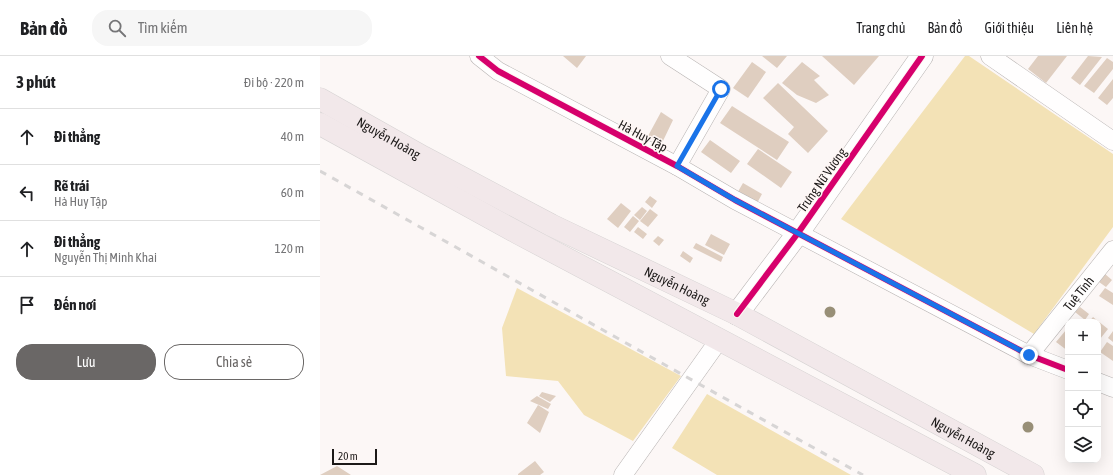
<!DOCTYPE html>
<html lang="vi">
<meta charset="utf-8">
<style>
:root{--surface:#fff;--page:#f6f6f6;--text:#202124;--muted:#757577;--line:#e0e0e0;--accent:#6a6766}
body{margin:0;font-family:"Asap Condensed",sans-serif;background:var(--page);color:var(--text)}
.controls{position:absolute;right:12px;bottom:12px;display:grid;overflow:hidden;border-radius:8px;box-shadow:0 4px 16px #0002}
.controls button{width:36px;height:36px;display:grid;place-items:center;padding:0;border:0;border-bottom:1px solid var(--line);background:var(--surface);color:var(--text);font:20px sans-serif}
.scale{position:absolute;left:12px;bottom:10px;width:45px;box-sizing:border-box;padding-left:4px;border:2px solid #1c1918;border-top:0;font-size:11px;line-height:14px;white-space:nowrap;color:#1c1918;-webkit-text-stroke:3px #fef6f4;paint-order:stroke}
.stop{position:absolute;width:12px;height:12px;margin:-9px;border:3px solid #1a73e8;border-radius:50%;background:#fff}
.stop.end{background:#1a73e8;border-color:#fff;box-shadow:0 1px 4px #0008}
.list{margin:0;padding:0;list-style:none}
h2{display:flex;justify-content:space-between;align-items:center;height:52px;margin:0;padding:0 16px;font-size:17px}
h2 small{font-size:13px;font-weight:400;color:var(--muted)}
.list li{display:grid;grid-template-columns:26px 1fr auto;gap:12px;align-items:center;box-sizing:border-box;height:56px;padding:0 16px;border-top:1px solid var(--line)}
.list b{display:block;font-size:15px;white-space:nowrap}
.list p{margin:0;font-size:13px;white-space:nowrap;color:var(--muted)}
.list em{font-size:13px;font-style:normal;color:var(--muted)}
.actions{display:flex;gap:8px;padding:12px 16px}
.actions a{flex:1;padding:9px 0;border:1px solid var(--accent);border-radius:16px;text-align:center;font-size:14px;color:var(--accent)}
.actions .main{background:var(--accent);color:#fff}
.icon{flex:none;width:22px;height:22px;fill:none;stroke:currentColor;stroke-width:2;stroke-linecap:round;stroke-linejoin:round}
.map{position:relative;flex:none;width:793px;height:419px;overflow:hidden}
header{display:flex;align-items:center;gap:24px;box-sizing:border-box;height:56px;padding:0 20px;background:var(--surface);border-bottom:1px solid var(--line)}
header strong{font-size:19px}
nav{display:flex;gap:22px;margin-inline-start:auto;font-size:14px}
.search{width:280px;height:36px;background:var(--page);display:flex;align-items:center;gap:10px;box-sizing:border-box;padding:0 14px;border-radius:16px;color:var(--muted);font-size:15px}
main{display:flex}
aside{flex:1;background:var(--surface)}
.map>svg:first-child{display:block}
.green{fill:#f3e2b6}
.building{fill:#dfcec0}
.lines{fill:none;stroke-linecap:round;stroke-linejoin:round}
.minor-casing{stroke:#b7b3b2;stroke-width:19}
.tertiary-casing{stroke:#b7b3b2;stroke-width:23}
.trunk-casing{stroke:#d5d2d2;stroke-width:23}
.minor{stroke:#fffefe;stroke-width:18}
.tertiary{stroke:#fffefe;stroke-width:22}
.trunk{stroke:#f2e8ea;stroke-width:22}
.rail{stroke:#d7d5d5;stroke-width:3;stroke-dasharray:7 7;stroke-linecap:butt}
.cycleway-casing{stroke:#fef6f4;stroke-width:8}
.cycleway{stroke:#d6006c;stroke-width:6}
.tree{fill:#988f77}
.route{stroke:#1a73e8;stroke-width:5}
.labels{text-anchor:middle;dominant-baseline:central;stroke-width:3;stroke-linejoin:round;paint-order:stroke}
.street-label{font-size:13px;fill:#1c1918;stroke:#fef6f4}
</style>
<header>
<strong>Bản đồ</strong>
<div class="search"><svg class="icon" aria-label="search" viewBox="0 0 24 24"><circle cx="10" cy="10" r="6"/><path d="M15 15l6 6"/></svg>Tìm kiếm</div>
<nav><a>Trang chủ</a><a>Bản đồ</a><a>Giới thiệu</a><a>Liên hệ</a></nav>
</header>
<main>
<aside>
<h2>3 phút<small>Đi bộ · 220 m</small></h2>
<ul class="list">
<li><svg class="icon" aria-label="ahead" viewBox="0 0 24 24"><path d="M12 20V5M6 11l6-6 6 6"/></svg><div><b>Đi thẳng</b></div><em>40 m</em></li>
<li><svg class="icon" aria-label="left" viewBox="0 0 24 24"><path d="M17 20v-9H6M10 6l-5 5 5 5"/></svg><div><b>Rẽ trái</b><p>Hà Huy Tập</p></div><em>60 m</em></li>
<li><svg class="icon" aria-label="ahead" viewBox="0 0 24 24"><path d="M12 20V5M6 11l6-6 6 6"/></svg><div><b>Đi thẳng</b><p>Nguyễn Thị Minh Khai</p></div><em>120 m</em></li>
<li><svg class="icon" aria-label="arrive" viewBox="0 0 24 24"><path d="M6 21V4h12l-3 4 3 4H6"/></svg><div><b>Đến nơi</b></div></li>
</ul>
<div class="actions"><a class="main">Lưu</a><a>Chia sẻ</a></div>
</aside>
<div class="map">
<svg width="793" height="419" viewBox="0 0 793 419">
<rect width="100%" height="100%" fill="#fcf7f6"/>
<path class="green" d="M645 0H649L793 98V171L714 278 521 163Z
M197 232 361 320 313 385 264 359 238 325 186 320 182 272Z
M387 338 531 419H397L352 392Z"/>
<path class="building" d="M243 0H266L257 12Z
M442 0H467L457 12Z
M502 0H559L534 29Z
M718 0H747L726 27 708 13Z
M768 0 782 1 760 29 751 22Z
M787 2 793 6V13L774 37 764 30Z
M432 6 446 16 428 42 413 32Z
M482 6 500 20 494 24 509 39 496 47 477 39 462 27Z
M793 23V42L787 49 778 42Z
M458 27 508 75 488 97 468 78 474 71 443 42Z
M412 50 469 86 457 104 400 67Z
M341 56 353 64 342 87 328 80Z
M390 84 420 105 411 117 381 96Z
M438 93 472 116 461 132 427 108Z
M423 127 442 138 435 151 416 139Z
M330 140 337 145 332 152 325 146Z
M301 147 311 155 298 172 287 163Z
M322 151 327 155 320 164 314 159Z
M330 153 338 159 328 171 320 165Z
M313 160 319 165 310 176 304 171Z
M318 171 327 178 323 183 314 176Z
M391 178 410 188 404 199 385 189Z
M338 180 344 184 339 190 333 185Z
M376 187 403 201 401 206 373 192Z
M363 195 373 202 370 207 360 200Z
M785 218 792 224 786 231 779 226Z
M785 232 793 237V249L779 240Z
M760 251 769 258 765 264 755 256Z
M773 261 788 273 780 283 778 281V266H769Z
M746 274 748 276V295L736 286Z
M793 275V286L788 282Z
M787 286 793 290V305L780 296Z
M222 336 236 340 230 346 219 340Z
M217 340 231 348 228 353 210 345Z
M218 349 229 356 220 377 207 367Z
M215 405 224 416 220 419H198V418Z
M17 410 31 419H0Z"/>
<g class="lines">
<g class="minor-casing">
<g id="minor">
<path d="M159 0 178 15 357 110 415 144 709 299 748 314"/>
<path d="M350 0 401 33 357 110"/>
<path d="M670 0 793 85"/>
<path id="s1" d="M709 299 793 194"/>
<path d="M778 326 793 332"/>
<path d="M303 419 399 284"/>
</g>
</g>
<g class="tertiary-casing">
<path id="tertiary" d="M417 258 478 177 602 0"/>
</g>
<g class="trunk-casing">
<g id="trunk">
<path id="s2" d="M0 43 103 101 231 169 417 258 713 419"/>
<path d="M0 68 198 177 655 419"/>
</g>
</g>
<use href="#minor" class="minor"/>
<use href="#tertiary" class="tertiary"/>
<use href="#trunk" class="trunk"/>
<path class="rail" d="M0 115C181 216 361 319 543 419"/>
<g class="cycleway-casing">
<path id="cycleway" d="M159 0 178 15 357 110 415 144 709 299 748 314
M417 258 478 177 602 0"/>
</g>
<use href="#cycleway" class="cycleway"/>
</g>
<g class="tree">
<circle cx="510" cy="256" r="5.5"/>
<circle cx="708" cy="371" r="5.5"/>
</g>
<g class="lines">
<path class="route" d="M401 33 357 110 415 144 709 299"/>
</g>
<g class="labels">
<g class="street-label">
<text transform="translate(323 80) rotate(28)">Hà Huy Tập</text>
<text stroke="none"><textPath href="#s2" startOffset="79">Nguyễn Hoàng</textPath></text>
<text transform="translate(502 124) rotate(-55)">Trưng Nữ Vương</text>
<text stroke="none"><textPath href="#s2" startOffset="403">Nguyễn Hoàng</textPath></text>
<text stroke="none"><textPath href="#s1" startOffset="79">Tuệ Tĩnh</textPath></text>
<text stroke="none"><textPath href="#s2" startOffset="727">Nguyễn Hoàng</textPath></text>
</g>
</g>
</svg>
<div class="controls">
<button>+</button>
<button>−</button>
<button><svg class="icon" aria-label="locate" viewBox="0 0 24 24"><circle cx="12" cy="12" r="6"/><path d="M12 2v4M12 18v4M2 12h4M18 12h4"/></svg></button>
<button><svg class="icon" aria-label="layers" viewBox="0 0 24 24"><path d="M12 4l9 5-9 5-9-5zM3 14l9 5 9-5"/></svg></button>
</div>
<div class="scale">20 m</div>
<div class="stop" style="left:401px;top:33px"></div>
<div class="stop end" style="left:709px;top:299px"></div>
</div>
</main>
